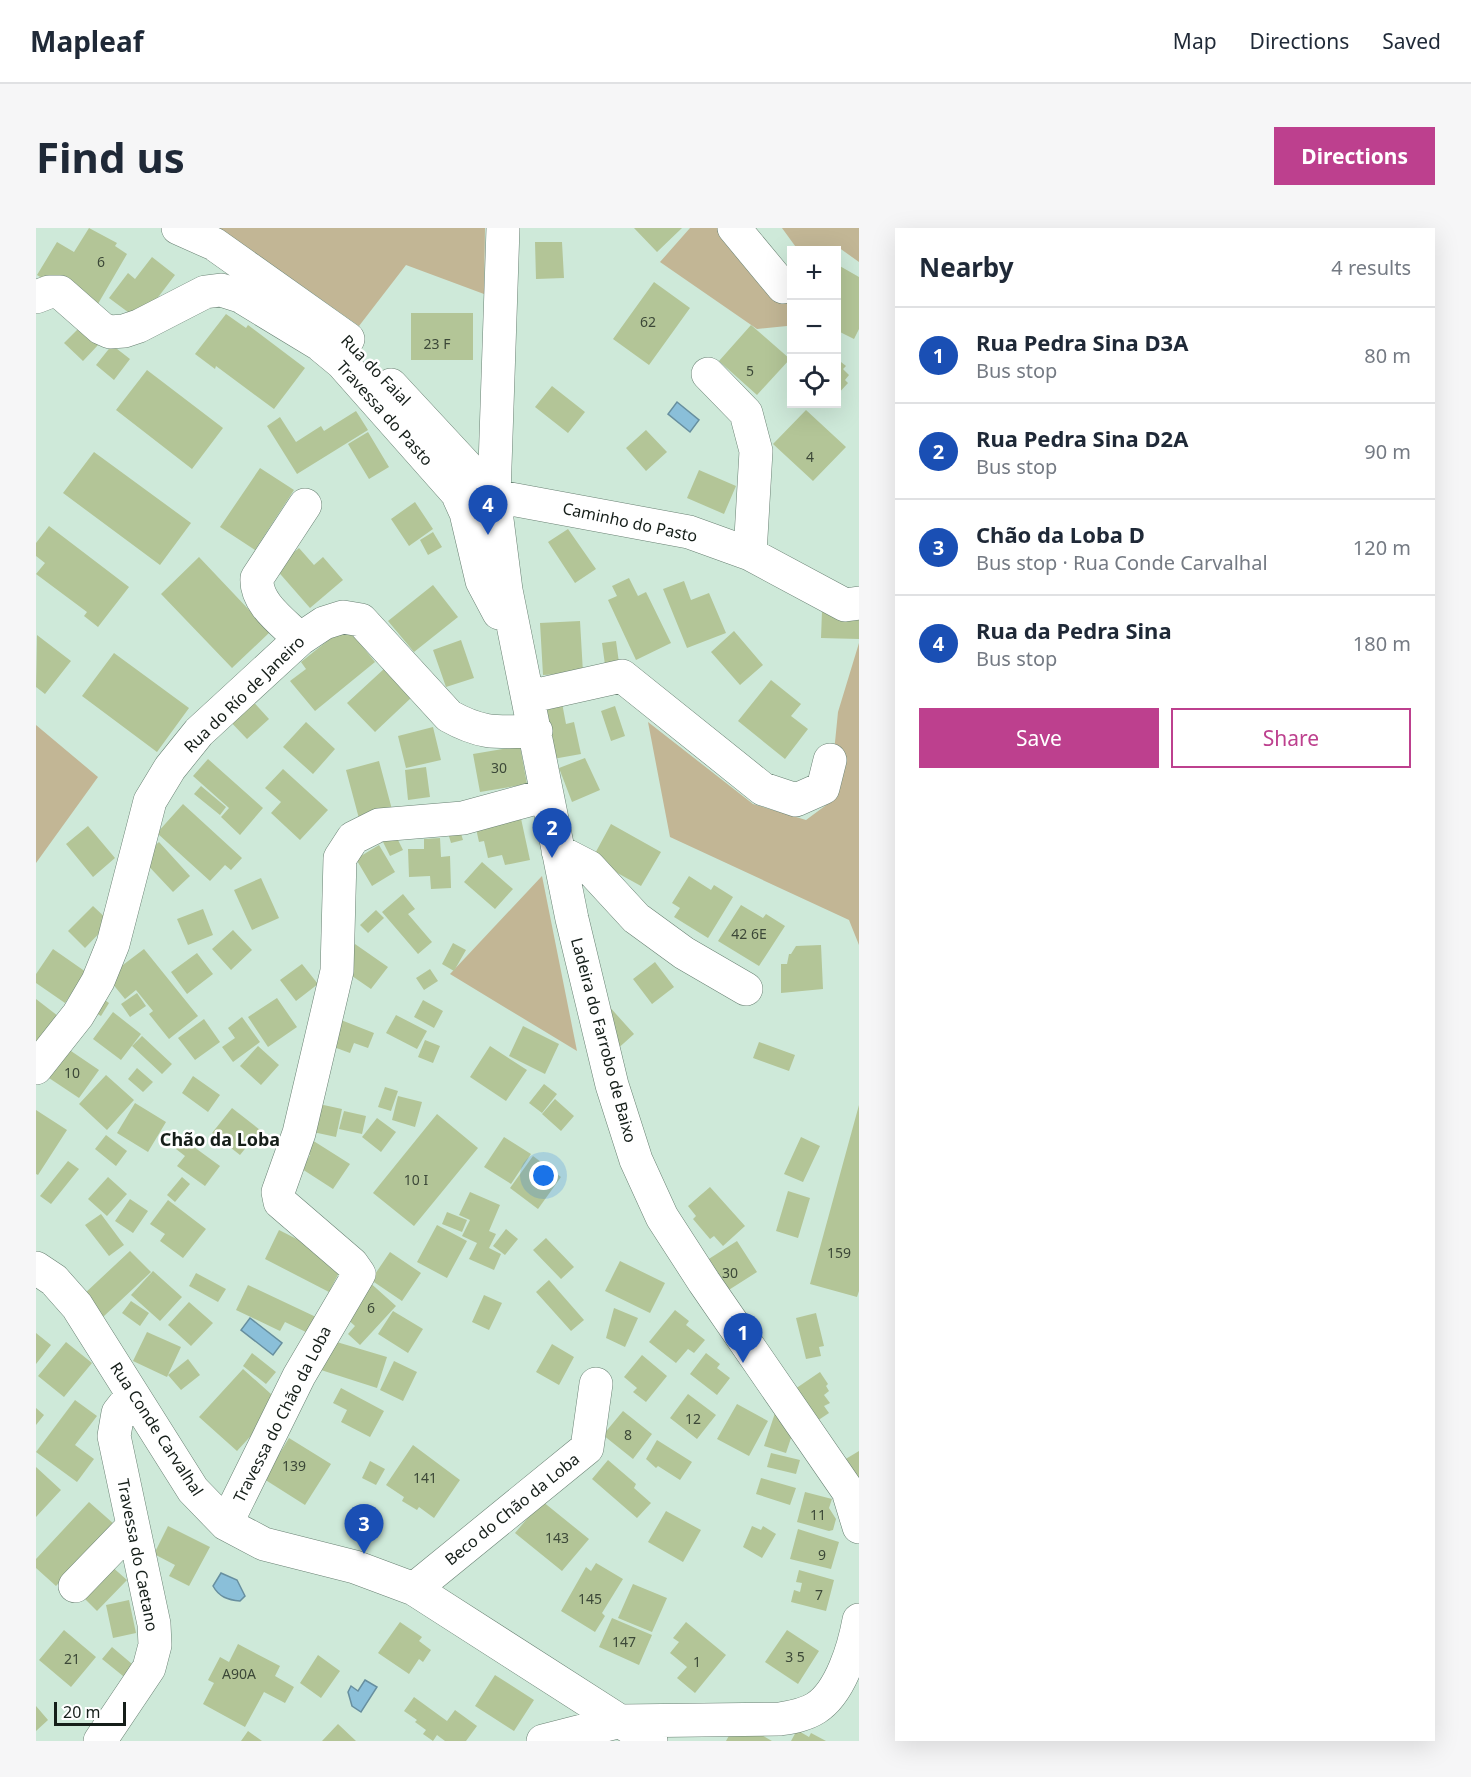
<!DOCTYPE html>
<meta charset="utf-8">
<style>
:root{--surface:#fff;--page:#f6f6f7;--text:#1f2937;--muted:#747a83;--line:#e0e1e3;--accent:#bd408e}
body{margin:0;font-family:"Noto Sans",sans-serif;background:var(--page);color:var(--text)}
.controls{position:absolute;right:18px;top:18px;display:grid;overflow:hidden;border-radius:0px;box-shadow:0 6px 24px #0002}
.controls button{width:54px;height:54px;display:grid;place-items:center;padding:0;border:0;border-bottom:2px solid var(--line);background:var(--surface);color:var(--text);font:30px sans-serif}
.scale{position:absolute;left:18px;bottom:15px;width:72px;box-sizing:border-box;padding-left:6px;border:3px solid #151e19;border-top:0;font-size:16px;line-height:21px;white-space:nowrap;color:#151e19;-webkit-text-stroke:4px #fff;paint-order:stroke}
.you{position:absolute;left:508px;top:948px;width:21px;height:21px;margin:-15px;border:4px solid #fff;border-radius:50%;background:#1a73e8;box-shadow:0 0 0 9px #1a73e833}
.badge{display:grid;place-items:center;width:39px;height:39px;border-radius:50%;background:var(--accent);color:#fff;font-size:20px;font-weight:700}
.pin{position:absolute;translate:-50% -50px;filter:drop-shadow(0 2px 3px #0008)}
.pin::after{content:'';position:absolute;top:32px;width:21px;height:18px;background:inherit;clip-path:polygon(0 0,100% 0,50% 100%)}
.list{margin:0;padding:0;list-style:none}
h2{display:flex;justify-content:space-between;align-items:center;height:78px;margin:0;padding:0 24px;font-size:26px}
h2 small{font-size:20px;font-weight:400;color:var(--muted)}
.list li{display:grid;grid-template-columns:39px 1fr auto;gap:18px;align-items:center;box-sizing:border-box;height:96px;padding:0 24px;border-top:2px solid var(--line)}
.list b{display:block;font-size:22px;white-space:nowrap}
.list p{margin:0;font-size:20px;white-space:nowrap;color:var(--muted)}
.list em{font-size:20px;font-style:normal;color:var(--muted)}
.actions{display:flex;gap:12px;padding:18px 24px}
.actions a{flex:1;padding:14px 0;border:2px solid var(--accent);border-radius:0px;text-align:center;font-size:21px;color:var(--accent)}
.actions .main{background:var(--accent);color:#fff}
.icon{flex:none;width:33px;height:33px;fill:none;stroke:currentColor;stroke-width:2;stroke-linecap:round;stroke-linejoin:round}
.map{position:relative;flex:none;width:823px;height:1513px;overflow:hidden;border-radius:0px}
header{display:flex;align-items:center;gap:36px;box-sizing:border-box;height:84px;padding:0 30px;background:var(--surface);border-bottom:2px solid var(--line)}
header strong{font-size:28px}
nav{display:flex;gap:33px;margin-inline-start:auto;font-size:21px}
.intro{display:flex;align-items:center;justify-content:space-between;box-sizing:border-box;height:144px;padding:0 36px}
h1{margin:0;font-size:42px}
.button{padding:15px 27px;border-radius:0px;background:var(--accent);color:#fff;font-size:21px;font-weight:700}
main{display:flex;gap:36px;padding:0 36px}
aside{flex:1;background:var(--surface);border-radius:0px;box-shadow:0 6px 24px #0002}
.map>svg:first-child{display:block}
.green{fill:#c2b695}
.water{fill:#8abfd9;stroke:#678f9f;stroke-width:1.5}
.building{fill:#b3c597}
.lines{fill:none;stroke-linecap:round;stroke-linejoin:round}
.minor-casing{stroke:#698173;stroke-width:34}
.minor{stroke:#fff;stroke-width:33}
.labels{text-anchor:middle;dominant-baseline:central;stroke-width:5;stroke-linejoin:round;paint-order:stroke}
.number-label{font-size:14px;fill:#3c4838}
.street-label{font-size:16px;fill:#151e19;stroke:#fff}
.neighbourhood-label{font-size:18px;font-weight:bold;fill:#151e19;stroke:#fff}
</style>
<header>
<strong>Mapleaf</strong>
<nav><a>Map</a><a>Directions</a><a>Saved</a></nav>
</header>
<div class="intro"><h1>Find us</h1><a class="button">Directions</a></div>
<main>
<div class="map">
<svg width="823" height="1513" viewBox="0 0 823 1513">
<rect width="100%" height="100%" fill="#cee9d9"/>
<path class="green" d="M173 0H449L448 66 370 37 323 98 192 6Z
M654 0H684L751 74V98L721 101 624 34Z
M746 0H823V34L802 19 799 22H762Z
M823 415V717L813 692 634 609 612 494 717 576 770 592 793 575 802 484Z
M0 497 62 549 0 635Z
M506 648 541 823 414 746Z"/>
<path class="water" d="M641 174 663 192 654 204 632 186Z
M214 1090 246 1115 237 1127 205 1102Z
M185 1345 201 1352 209 1368 204 1373C192 1372 183 1369 177 1358Z
M329 1452 341 1459 325 1484 316 1478 312 1464 315 1458 322 1463Z"/>
<path class="building" d="M53 0 81 15 79 18 91 26 59 81 1 47 21 14 38 24Z
M598 0H646L621 24Z
M499 14H526L528 50 500 51Z
M116 29 139 47 104 93 73 70 92 45 99 51Z
M802 37 823 49V101L818 111 800 102V41Z
M618 54 654 80 613 137 577 111Z
M375 85H437V132H375Z
M190 86 210 100 212 97 269 140 238 181 180 138 179 141 159 126Z
M715 97 754 131 721 167 683 133Z
M44 99 63 116 47 133 28 115Z
M76 117 94 131 78 152 60 137Z
M800 130 810 138 807 141 813 147 809 152 812 155 800 168Z
M111 142 187 200 156 241 80 182Z
M516 158 549 184 532 205 499 179Z
M770 182 810 219 777 253 737 216Z
M320 183 332 202 261 246 231 198 244 189 260 214 285 198 288 203Z
M610 202 631 224 610 243 590 220Z
M332 204 353 239 333 251 312 216Z
M58 224 155 295 124 337 27 265Z
M224 240 258 262 219 322 184 299Z
M663 242 700 258 688 286 651 270Z
M379 274 397 301 373 318 355 291Z
M13 298 93 359 62 399 48 388 51 384 0 346 9 335 0 328V315Z
M532 301 560 341 539 355 512 314Z
M397 304 406 319 392 327 384 312Z
M263 320 278 337 287 329 307 352 274 380 239 340Z
M163 329 234 404 196 440 125 366Z
M593 350 602 368 610 364 635 415 600 432 572 372 581 368 576 358Z
M648 353 655 372 673 365 690 405 651 420 627 361Z
M397 357 422 389 378 424 352 393Z
M786 383 823 384V411L785 410Z
M544 393 547 445 507 447 504 395Z
M310 398 339 434 279 483 254 453 270 441 265 434Z
M698 403 727 437 704 457 675 424Z
M1 407 35 433 9 466 0 459Z
M425 412 438 450 410 459 397 422Z
M580 413 584 442 570 444 566 415Z
M78 425 153 480 121 524 46 468Z
M349 440 376 469 339 504 311 475Z
M735 452 765 476 755 488 772 501 749 531 702 493Z
M212 468 233 491 211 511 190 489Z
M526 475 530 496 538 494 545 526 517 531 506 479Z
M579 478 589 508 575 513 565 483Z
M270 494 299 521 277 546 247 519Z
M397 499 405 532 370 540 362 508Z
M484 518 491 556 444 564 437 526Z
M549 530 564 562 536 574 523 540Z
M172 531 227 580 204 607 185 589 193 580 157 548Z
M343 533 358 589 325 598 310 542Z
M390 539 394 569 372 572 369 542Z
M247 541 292 582 264 612 235 585 245 574 229 560Z
M165 558 190 579 184 587 158 566Z
M147 576 206 630 195 642 189 637 174 653 121 605Z
M484 586 494 632 469 637 466 627 452 630 448 613 443 614 439 596Z
M421 593 427 612 415 615 409 595Z
M575 596 625 624 605 658 556 631Z
M52 598 79 630 57 649 30 616Z
M357 602 367 622 354 628 344 608Z
M404 610 405 629 414 628 415 660 395 661 394 648 373 649 372 621H388V611Z
M123 614 154 648 137 664 105 630Z
M343 617 359 644 336 658 320 631Z
M446 634 477 661 459 681 428 654Z
M653 648 675 662 678 657 697 669 672 710 638 689 644 680 636 675Z
M225 650 243 690 216 702 198 662Z
M367 666 379 681 372 686 396 714 382 726 346 684Z
M705 677 727 690 730 686 749 698 723 738 682 713Z
M57 678 74 694 49 720 32 703Z
M167 681 177 707 152 717 141 691Z
M340 682 348 690 332 705 324 697Z
M197 702 216 722 195 742 176 721Z
M417 715 430 722 418 743 406 736Z
M319 716 352 739 335 761 303 739Z
M785 717 787 761 745 765V736H751L753 726H755L760 718Z
M17 721 50 744 29 775 0 755V746Z
M108 721 162 788 133 811 113 786 117 783 100 762 89 771 71 749Z
M161 725 177 746 151 766 135 744Z
M619 734 638 759 616 776 597 751Z
M266 736 282 756 260 773 244 752Z
M394 741 402 753 388 762 380 750Z
M101 765 110 778 94 789 85 776Z
M60 766 73 775 65 788 51 780Z
M562 766 598 806 578 824Z
M241 770 261 799 232 819 212 789Z
M0 771 22 788 0 816Z
M387 772 407 783 398 800 378 789Z
M77 784 105 806 85 832 57 811Z
M360 787 391 803 381 821 350 805Z
M206 789 224 814 197 834 186 819 199 810 192 800Z
M168 791 184 814 159 832 142 810Z
M305 792 338 805 332 820 318 815 314 825 295 818Z
M487 798 523 816 509 846 473 828Z
M106 808 136 836 126 846 96 818Z
M389 812 404 818 397 835 382 829Z
M723 814 759 827 753 843 717 830Z
M222 818 243 837 225 857 204 838Z
M454 818 491 842 470 873 434 849Z
M32 821 63 842 43 870 13 850Z
M101 840 117 854 107 864 92 851Z
M70 847 98 872 71 902 43 876Z
M157 848 184 867 172 884 146 865Z
M508 856 521 866 506 885 493 875Z
M349 859 362 863 355 883 342 879Z
M362 868 386 874 379 899 356 892Z
M519 871 538 888 525 903 506 886Z
M99 875 130 894 112 924 81 905Z
M283 876 306 881 300 909 277 904Z
M823 877V1063L821 1069 774 1056Z
M196 880 224 902 204 927 176 905Z
M0 882 31 902 2 947 0 946Z
M308 883 330 888 326 906 303 901Z
M401 886 442 920 378 998 337 965Z
M341 890 360 904 345 924 326 909Z
M70 907 91 923 80 938 59 921Z
M468 909 495 926 475 956 448 939Z
M765 909 784 918 767 954 748 946Z
M147 911 184 938 169 958 141 938 149 928 140 921Z
M276 912 314 936 297 961 266 941 274 927 269 924Z
M497 928 525 949 502 981 474 960Z
M32 933 43 941 15 976 4 968Z
M72 949 91 966 71 988 52 971Z
M146 949 154 956 139 974 131 967Z
M674 959 709 998 687 1018 678 1008 674 1011 657 991 660 988 652 978Z
M752 963 774 970 762 1010 740 1003Z
M434 964 464 977 453 1003 460 1006 453 1020 465 1026 458 1042 433 1031 441 1015 426 1008 434 992 423 987Z
M94 971 112 983 97 1005 79 993Z
M132 972 170 1001 147 1030 124 1013 129 1006 114 996Z
M411 984 431 992 426 1004 406 996Z
M65 986 88 1017 73 1028 49 997Z
M401 997 431 1013 411 1050 381 1034Z
M470 1001 482 1011 469 1027 457 1018Z
M243 1002 308 1035 293 1064 229 1031Z
M510 1010 538 1039 525 1051 497 1022Z
M701 1013 721 1044 688 1065 668 1034Z
M94 1023 115 1044 67 1089 47 1067Z
M354 1024 385 1045 366 1073 335 1052Z
M584 1033 629 1055 614 1085 569 1063Z
M117 1043 146 1069 124 1093 95 1067Z
M160 1045 190 1061 182 1074 153 1058Z
M331 1052 360 1078 324 1117 312 1106 319 1098 310 1090Z
M513 1052 548 1092 535 1103 500 1064Z
M212 1057 280 1089 272 1105 249 1094 244 1103 200 1082Z
M448 1067 466 1075 453 1102 436 1094Z
M95 1073 113 1085 104 1098 86 1085Z
M153 1074 177 1095 155 1118 132 1097Z
M578 1080 602 1090 589 1119 570 1110Z
M639 1082 653 1093 650 1097 669 1112 658 1125 652 1121 640 1135 613 1114Z
M357 1083 387 1101 372 1125 342 1106Z
M780 1085 788 1118 783 1119 785 1128 770 1131 760 1090Z
M111 1104 145 1119 131 1149 97 1133Z
M0 1105 15 1117 0 1136Z
M294 1112 351 1129 341 1160 285 1142Z
M30 1114 56 1135 28 1169 2 1148Z
M516 1116 538 1129 523 1157 500 1144Z
M216 1125 240 1144 230 1156 207 1138Z
M670 1125 684 1136 681 1140 694 1150 681 1167 654 1146Z
M606 1127 631 1148 610 1174 597 1164 601 1160 588 1149Z
M152 1131 164 1147 145 1162 132 1147Z
M358 1133 381 1144 367 1173 344 1162Z
M207 1141 245 1175 201 1223 163 1189Z
M784 1144 792 1156 790 1158 793 1163 788 1167 794 1175 788 1178 793 1185 781 1193 759 1161Z
M305 1160 348 1183 334 1209 305 1194 311 1182 297 1175Z
M652 1166 680 1187 661 1211 634 1190Z
M39 1172 61 1188 39 1217 58 1231 41 1254 0 1224Z
M701 1176 732 1193 713 1228 681 1211Z
M0 1180 8 1187 0 1197Z
M740 1182 757 1204 750 1225 728 1218Z
M587 1183 616 1206 597 1231 567 1207Z
M253 1210 295 1236 269 1277 228 1251Z
M621 1212 656 1234 644 1252 622 1238 620 1240 610 1231Z
M377 1217 424 1252 398 1290 383 1279 381 1282 366 1273 368 1269 350 1257Z
M823 1223V1257L803 1235Z
M735 1225 764 1232 760 1246 731 1239Z
M572 1232 600 1256 598 1260 615 1275 601 1290 556 1251Z
M334 1233 349 1241 340 1257 326 1250Z
M0 1239 25 1262 0 1289Z
M725 1250 760 1260 754 1277 720 1266Z
M769 1264 796 1271 793 1280 800 1291 797 1302 793 1303 761 1294Z
M506 1273 553 1311 526 1343 479 1305Z
M53 1274 78 1296 20 1358 0 1340V1331Z
M630 1283 665 1302 647 1334 612 1314Z
M132 1298 174 1319 153 1358 133 1348 139 1337 118 1326Z
M716 1298 725 1302 727 1298 740 1306 726 1330 707 1319Z
M762 1301 803 1314 795 1341 754 1331Z
M560 1335 587 1351 566 1385 569 1388 559 1404 525 1383 550 1339 555 1343Z
M74 1337 91 1352 61 1383 45 1367Z
M763 1342 798 1352 790 1383 755 1374 758 1362 764 1364 766 1355 760 1354Z
M597 1356 631 1370 616 1404 582 1390Z
M93 1372 100 1405 77 1410 70 1377Z
M576 1390 616 1407 603 1437 563 1419Z
M364 1394 386 1409 383 1413 395 1422 387 1434 383 1431 373 1446 342 1425Z
M650 1394 690 1427 659 1465 641 1450 651 1439 634 1425 643 1414 637 1410Z
M28 1402 60 1429 35 1459 3 1432Z
M751 1402 783 1423 762 1456 729 1434Z
M202 1416 244 1438 239 1448 258 1459 249 1475 228 1464 209 1499 167 1476 178 1455 172 1452 184 1429 193 1434Z
M76 1419 102 1441 92 1452 66 1431Z
M282 1427 304 1443 285 1470 264 1455Z
M459 1447 498 1472 478 1503 439 1478Z
M378 1469 411 1493 419 1482 441 1498 430 1513H409L401 1507 397 1513 387 1506 390 1502 379 1494 381 1492 368 1483Z
M0 1478 12 1492 0 1503Z
M302 1496 320 1513H286Z
M761 1502 773 1509 775 1505 790 1513H755Z
M212 1503 226 1513H205Z
M695 1504 722 1505 736 1513H690Z"/>
<g class="lines">
<g class="minor-casing">
<path id="minor" d="M142 0 178 16 312 111
M467 0 458 268 470 362 536 691 576 857 600 932 626 989 668 1054 812 1263 823 1299
M698 0 747 59
M0 69 13 64H24L65 100 74 104 88 103 103 98 169 64 185 62 204 68 283 116 306 135 421 265 430 285 446 353 463 385
M672 146 710 185 720 223 714 326
M355 157 458 268
M458 268 653 304 714 326 809 377 823 375
M264 411C247 394 219 375 221 350L269 277
M492 469 586 448 727 561 760 572 787 560 794 532
M522 623 553 639 600 690 648 725 710 761
M0 840 42 787 62 753 77 716 114 573 134 540 163 504 264 411 288 395 307 389 325 392 413 488C447 507 462 504 500 503
M0 1040 18 1052 41 1078 157 1262 190 1296 228 1316 319 1339 378 1361 615 1513
M190 1296 263 1148 323 1046 316 1036 244 974 242 964 263 905 301 743 304 630 317 610 343 597 427 590 511 567
M39 1358 97 1298
M378 1361 551 1220 560 1156
M64 1513 113 1440 119 1417 118 1396 78 1208 82 1185 96 1167
M507 1513 585 1493 744 1491C756 1489 769 1487 780 1480 805 1464 818 1419 823 1392"/>
</g>
<use href="#minor" class="minor"/>
</g>
<g class="labels">
<g class="number-label">
<text x="65" y="33">6</text>
<text x="612" y="93">62</text>
<text x="401" y="115">23 F</text>
<text x="714" y="142">5</text>
<text x="774" y="228">4</text>
<text x="463" y="539">30</text>
<text x="713" y="705">42 6E</text>
<text x="36" y="844">10</text>
<text x="380" y="951">10 I</text>
<text x="803" y="1024">159</text>
<text x="694" y="1044">30</text>
<text x="335" y="1079">6</text>
<text x="657" y="1190">12</text>
<text x="592" y="1206">8</text>
<text x="258" y="1237">139</text>
<text x="389" y="1249">141</text>
<text x="782" y="1286">11</text>
<text x="521" y="1309">143</text>
<text x="786" y="1326">9</text>
<text x="783" y="1366">7</text>
<text x="554" y="1370">145</text>
<text x="588" y="1413">147</text>
<text x="759" y="1428">3 5</text>
<text x="36" y="1430">21</text>
<text x="661" y="1433">1</text>
<text x="203" y="1445">A90A</text>
</g>
<g class="street-label">
<text transform="translate(340 142) rotate(46)">Rua do Faial</text>
<text transform="translate(349 185) rotate(48)">Travessa do Pasto</text>
<text transform="translate(594 294) rotate(12)">Caminho do Pasto</text>
<text transform="translate(208 466) rotate(-44)">Rua do Río de Janeiro</text>
<text transform="translate(568 812) rotate(75)">Ladeira do Farrobo de Baixo</text>
<text transform="translate(246 1186) rotate(-63)">Travessa do Chão da Loba</text>
<text transform="translate(121 1201) rotate(57)">Rua Conde Carvalhal</text>
<text transform="translate(476 1281) rotate(-39)">Beco do Chão da Loba</text>
<text transform="translate(102 1327) rotate(79)">Travessa do Caetano</text>
</g>
<g class="neighbourhood-label">
<text x="184" y="911">Chão da Loba</text>
</g>
</g>
</svg>
<div class="controls">
<button>+</button>
<button>−</button>
<button><svg class="icon" aria-label="locate" viewBox="0 0 24 24"><circle cx="12" cy="12" r="6"/><path d="M12 2v4M12 18v4M2 12h4M18 12h4"/></svg></button>
</div>
<div class="scale">20 m</div>
<div class="you"></div>
<div class="pin badge" style="left:707px;top:1135px;background:#1a4fb4">1</div>
<div class="pin badge" style="left:516px;top:630px;background:#1a4fb4">2</div>
<div class="pin badge" style="left:328px;top:1326px;background:#1a4fb4">3</div>
<div class="pin badge" style="left:452px;top:307px;background:#1a4fb4">4</div>
</div>
<aside>
<h2>Nearby<small>4 results</small></h2>
<ul class="list">
<li><span class="badge" style="background:#1a4fb4">1</span><div><b>Rua Pedra Sina D3A</b><p>Bus stop</p></div><em>80 m</em></li>
<li><span class="badge" style="background:#1a4fb4">2</span><div><b>Rua Pedra Sina D2A</b><p>Bus stop</p></div><em>90 m</em></li>
<li><span class="badge" style="background:#1a4fb4">3</span><div><b>Chão da Loba D</b><p>Bus stop · Rua Conde Carvalhal</p></div><em>120 m</em></li>
<li><span class="badge" style="background:#1a4fb4">4</span><div><b>Rua da Pedra Sina</b><p>Bus stop</p></div><em>180 m</em></li>
</ul>
<div class="actions"><a class="main">Save</a><a>Share</a></div>
</aside>
</main>
